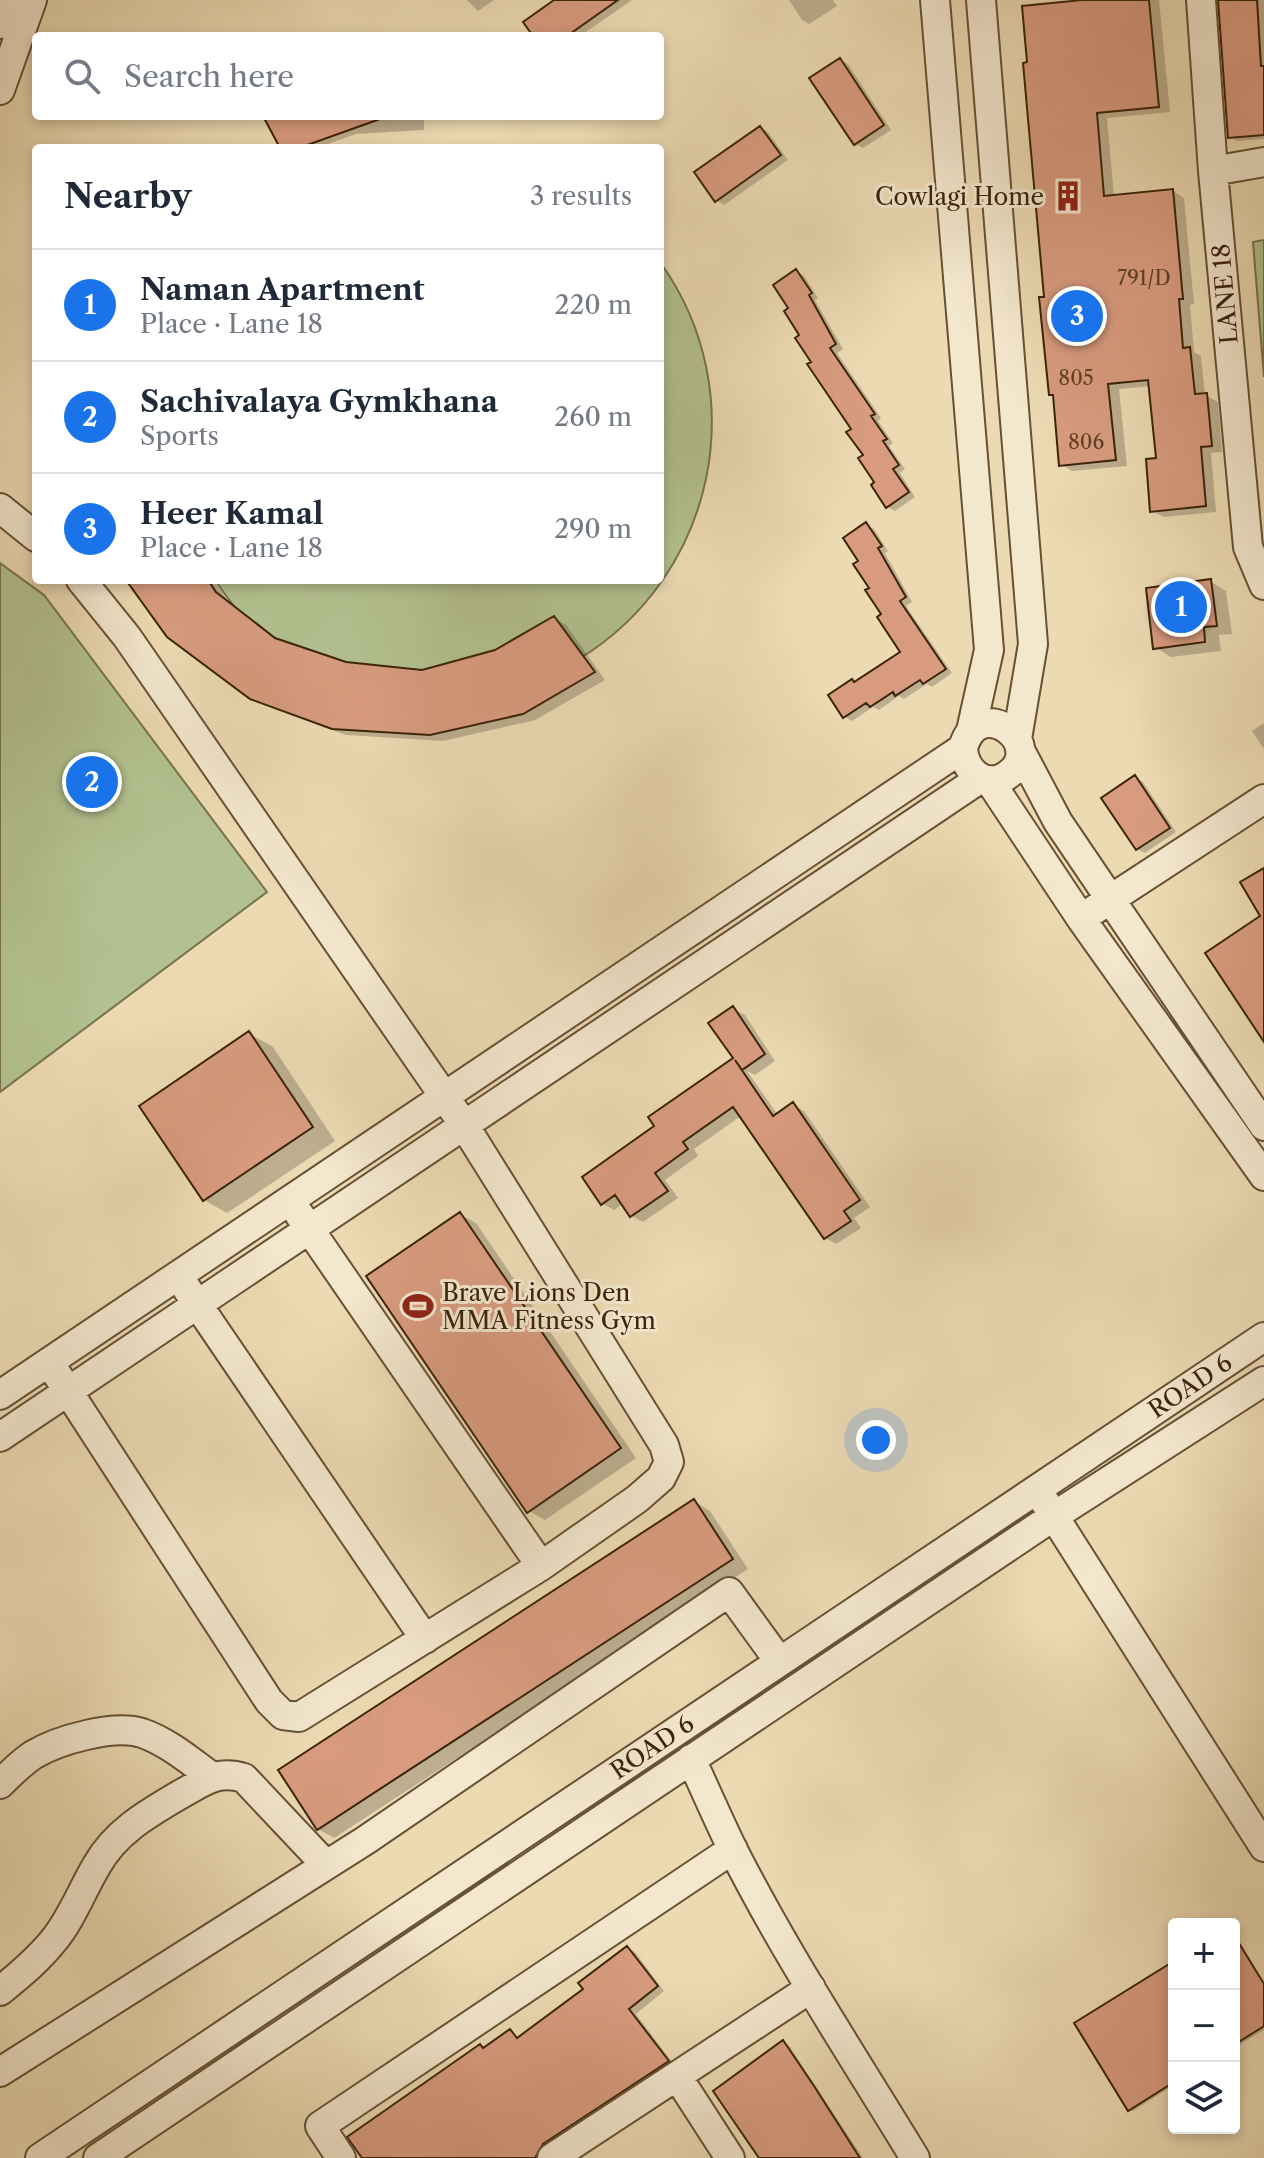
<!DOCTYPE html>
<meta charset="utf-8">
<style>
:root{--surface:#fff;--page:#f6f6f7;--text:#1f2937;--muted:#747a83;--line:#e0e1e3;--accent:#1a73e8}
body{margin:0;font-family:"Libre Caslon Text",serif;background:var(--page);color:var(--text)}
.controls{position:absolute;right:24px;bottom:24px;display:grid;overflow:hidden;border-radius:8px;box-shadow:0 4px 12px #0003}
.controls button{width:72px;height:72px;display:grid;place-items:center;padding:0;border:0;border-bottom:2px solid var(--line);background:var(--surface);color:var(--text);font:40px sans-serif}
.you{position:absolute;left:876px;top:1440px;width:28px;height:28px;margin:-20px;border:6px solid #fff;border-radius:50%;background:#1a73e8;box-shadow:0 0 0 12px #1a73e833}
.badge{display:grid;place-items:center;width:52px;height:52px;border-radius:50%;background:var(--accent);color:#fff;font-size:26px;font-weight:700}
.pin{position:absolute;translate:-50% -50%;border:4px solid #fff;box-shadow:0 2px 8px #0006}
.list{margin:0;padding:0;list-style:none}
h2{display:flex;justify-content:space-between;align-items:center;height:104px;margin:0;padding:0 32px;font-size:34px}
h2 small{font-size:26px;font-weight:400;color:var(--muted)}
.list li{display:grid;grid-template-columns:52px 1fr auto;gap:24px;align-items:center;box-sizing:border-box;height:112px;padding:0 32px;border-top:2px solid var(--line)}
.list b{display:block;font-size:30px;white-space:nowrap}
.list p{margin:0;font-size:26px;white-space:nowrap;color:var(--muted)}
.list em{font-size:26px;font-style:normal;color:var(--muted)}
.icon{flex:none;width:44px;height:44px;fill:none;stroke:currentColor;stroke-width:2;stroke-linecap:round;stroke-linejoin:round}
.map{position:relative;flex:none;width:1264px;height:2158px;overflow:hidden}
.search{position:absolute;background:var(--surface);box-shadow:0 4px 12px #0003;left:32px;top:32px;width:632px;height:88px;display:flex;align-items:center;gap:20px;box-sizing:border-box;padding:0 28px;border-radius:8px;color:var(--muted);font-size:30px}
.panel{position:absolute;background:var(--surface);box-shadow:0 4px 12px #0003;left:32px;top:144px;width:632px;height:440px;border-radius:8px}
.map>svg:first-child{display:block}
.green{fill:#b3c190;stroke:#77724d;stroke-width:2}
.shadow{fill:#0003}
.building{fill:#d89b7f;stroke:#3b230a;stroke-width:2}
.lines{fill:none;stroke-linecap:round;stroke-linejoin:round}
.minor-casing{stroke:#675134;stroke-width:32}
.minor{stroke:#f3e7ce;stroke-width:28}
.labels{text-anchor:middle;dominant-baseline:central;stroke-width:6;stroke-linejoin:round;paint-order:stroke}
.number-label{font-size:20px;fill:#624127}
.poi-label{font-size:24px;fill:#3b230a;stroke:#f3e7ce;text-anchor:end}
.street-label{font-size:24px;fill:#3b230a;stroke:#f3e7ce}
</style>
<div class="map">
<svg width="1264" height="2158" viewBox="0 0 1264 2158">
<rect width="100%" height="100%" fill="#ecdab3"/>
<filter id="stains"><feTurbulence type="fractalNoise" baseFrequency=".0025" numOctaves="4"/><feColorMatrix values="0 0 0 0 .2 0 0 0 0 .09 0 0 0 0 .02 0 0 0 .5 -.17"/></filter>
<radialGradient id="worn" r=".72"><stop offset=".6" stop-color="#630" stop-opacity="0"/><stop offset="1" stop-color="#630" stop-opacity=".3"/></radialGradient>
<path class="green" d="M1264 240V377L1253 242Z
M660 262C754 393 716 575 579 659 562 670 524 673 503 678 487 682 432 699 420 697 402 695 360 675 341 668 321 660 290 653 272 642 249 628 230 602 215 580H660Z
M0 563 44 595 267 892 0 1092Z"/>
<path class="shadow" d="M467 0H494L478 11Z
M558 0H632L580 36H535Z
M789 0H833L837 6 809 24 802 20Z
M1089 0H1159L1170 112 1107 118 1114 197 1173 191 1184 198 1194 304 1190 305 1194 352 1201 356 1205 395 1218 402 1222 452 1211 453 1216 512 1164 517 1152 511 1158 460 1151 386 1119 389 1127 466 1072 471 1061 464 1055 397 1050 394 1047 298Z
M1218 0H1264V139L1237 141 1230 137Z
M840 60 848 64 891 130 863 148 855 144Z
M265 116H424V130L356 134 317 148H283Z
M760 128 768 132 788 160 724 205 716 200Z
M796 272 804 276 818 298 815 300 843 349 837 353 881 418 878 421 893 443 889 446 905 469 900 473 915 497 895 511 887 507 854 430 814 362 791 309Z
M866 525 874 529 888 551 885 553 912 602 906 606 952 673 932 687 927 684 904 699 899 696 879 710 873 707 852 721 845 717 856 683 903 653 860 562Z
M129 580H213L228 601 281 642 346 664 422 672 495 652 554 618 566 625 605 680 535 720 443 741 346 735 264 705 251 698Z
M1210 581 1226 591 1232 634 1219 635 1221 651 1171 657 1155 647Z
M1264 723V749L1252 731Z
M1135 778 1143 782 1176 832 1145 853 1137 849Z
M733 1009 745 1015 775 1061 755 1075 747 1071 778 1115 793 1105 804 1111 870 1207 854 1218 861 1228 836 1244 825 1238 741 1116 694 1149 698 1156 665 1180 678 1198 643 1222 632 1216 623 1203 614 1210 602 1203 657 1126 736 1058Z
M250 1034 273 1047 335 1141 227 1213 204 1200Z
M460 1214 476 1223 636 1458 545 1520 529 1511Z
M694 1501 710 1511 748 1569 334 1838 318 1829Z
M1234 1934 1264 1983V2030L1234 2048Z
M628 1948 635 1952 664 1991 636 2014 675 2066 541 2158H365L484 2049 510 2031 520 2039 586 1990Z
M1174 1964V2085L1133 2111 1130 2109Z
M783 2043 790 2047 863 2158H762Z"/>
<path class="building" d="M554 0H618L567 36H533L523 22Z
M1082 0H1149L1159 107 1097 113 1104 196 1173 189 1183 299H1179L1183 348 1190 347 1195 394 1207 393 1212 446 1201 447 1206 506 1150 512 1146 459 1156 458 1148 380 1108 384 1116 460 1059 466 1053 395H1049L1039 297H1044L1023 63 1027 62 1022 6Z
M1218 0H1257L1261 66H1264V135L1228 138Z
M840 58 884 125 854 145 809 78Z
M263 116H380V119L299 148H280Z
M760 126 781 155 715 202 694 172Z
M796 269 812 293 809 295 836 344 830 348 875 414 871 416 887 439 883 441 899 465 893 469 909 492 886 508 871 485 874 482 858 458 863 455 846 432 851 429 807 364 811 362 795 338 799 335 784 311 788 308 773 285Z
M866 522 882 546 878 548 906 597 900 601 946 669 923 684 920 680 895 696 893 692 870 707 866 703 843 718 828 695 852 679 854 682 900 652 877 617 881 614 865 590 869 588 853 564 858 561 843 538Z
M1211 579 1217 626 1204 627 1205 642 1153 649 1146 588Z
M126 580H208L216 592 275 638 346 662 422 670 495 650 554 616 595 672 523 714 430 735 332 729 250 699 167 637Z
M1135 775 1170 828 1136 850 1101 798Z
M1264 868V1042L1205 953 1260 916 1240 882Z
M733 1006 765 1054 742 1070 735 1060 773 1116 793 1102 860 1200 844 1211 851 1221 824 1239 733 1107 683 1142 688 1149 655 1173 668 1191 630 1217 615 1195 601 1205 582 1177 654 1126 648 1117 733 1058 708 1023Z
M249 1031 313 1127 203 1201 139 1106Z
M460 1212 621 1448 527 1513 366 1276Z
M694 1499 733 1559 317 1830 278 1770Z
M1234 1935 1264 1984V2026L1234 2045Z
M627 1946 658 1986 629 2009 669 2061 543 2144 535 2158H362L347 2137 480 2044 483 2048 510 2029 517 2038 583 1989 578 1983Z
M1174 1961V2082L1128 2111 1074 2023Z
M783 2040 814 2086 860 2158H759L713 2091Z"/>
<g class="lines">
<g class="minor-casing">
<path id="minor" d="M935 0 989 650 971 731
M981 0 1033 644 1017 739
M1201 0 1213 171 1248 547 1264 585
M0 24 9 0
M0 90 32 0
M1213 171 1264 162
M0 508 36 537
M1020 750 1058 822 1264 1126
M989 780 1082 920 1264 1176
M1094 910 1264 799
M299 1214 541 1566
M187 1289 425 1639
M49 1362 269 1701 283 1715 299 1717 541 1566 637 1499 661 1478 669 1462 664 1445 464 1125 127 637 81 580
M0 1395 963 748C979 690 1051 747 1006 776 985 790 964 770 963 748
M0 1437 981 778
M1043 1499 1264 1847
M691 1759C705 1789 718 1819 732 1848 786 1955 853 2056 915 2158
M0 1784C10 1774 21 1763 33 1755 58 1740 114 1724 142 1733 168 1742 190 1761 212 1777
M0 1991C20 1975 38 1960 54 1940 72 1918 82 1890 97 1865 116 1831 149 1813 181 1794 205 1781 217 1770 244 1778L326 1865
M0 2072 366 1840 729 1592 779 1661
M677 2076 730 2158
M40 2158 1264 1337
M98 2158 1054 1516 1264 1381
M341 2158 320 2126 733 1849
M552 2158 811 1988"/>
</g>
<use href="#minor" class="minor"/>
</g>
<defs>
<g id="building-bare" transform="scale(2.4)"><path d="M-4-6H4V6H1V3H-1V6H-4ZM-2.5-4.3h1.7v1.8h-1.7ZM.8-4.3h1.7v1.8H.8ZM-2.5-1h1.7V.8h-1.7ZM.8-1h1.7V.8H.8Z" fill="#8f2418" stroke="#f3e7ce" stroke-width="2.5" paint-order="stroke"/></g>
<g id="stadium-bare" transform="scale(2.4)"><path d="M0-5a6.5 5 0 1 0 0 10a6.5 5 0 1 0 0-10ZM-3.5-1.8h7v3.6h-7Z" fill="#8f2418" stroke="#f3e7ce" stroke-width="2.5" paint-order="stroke"/></g>
</defs>
<g fill-rule="evenodd">
<use href="#building-bare" x="1068" y="196"/>
<use href="#stadium-bare" x="418" y="1306"/>
</g>
<g class="labels">
<g class="number-label">
<text x="1144" y="278">791/D</text>
<text x="1076" y="378">805</text>
<text x="1086" y="442">806</text>
</g>
<g class="poi-label">
<text x="1044" y="196">Cowlagi Home</text>
<text x="442" y="1292" text-anchor="start">Brave Lions Den<tspan x="442" dy="28">MMA Fitness Gym</tspan></text>
</g>
<g class="street-label">
<text transform="translate(1225 294) rotate(-95)">LANE 18</text>
<text transform="translate(1190 1386) rotate(-34)">ROAD 6</text>
<text transform="translate(652 1747) rotate(-34)">ROAD 6</text>
</g>
</g>
<rect width="100%" height="100%" filter="url(#stains)"/>
<rect width="100%" height="100%" fill="url(#worn)"/>
</svg>
<div class="controls">
<button>+</button>
<button>−</button>
<button><svg class="icon" aria-label="layers" viewBox="0 0 24 24"><path d="M12 4l9 5-9 5-9-5zM3 14l9 5 9-5"/></svg></button>
</div>
<div class="you"></div>
<div class="pin badge" style="left:1181px;top:607px">1</div>
<div class="pin badge" style="left:92px;top:782px">2</div>
<div class="pin badge" style="left:1077px;top:316px">3</div>
<div class="search"><svg class="icon" aria-label="search" viewBox="0 0 24 24"><circle cx="10" cy="10" r="6"/><path d="M15 15l6 6"/></svg>Search here</div>
<section class="panel">
<h2>Nearby<small>3 results</small></h2>
<ul class="list">
<li><span class="badge">1</span><div><b>Naman Apartment</b><p>Place · Lane 18</p></div><em>220 m</em></li>
<li><span class="badge">2</span><div><b>Sachivalaya Gymkhana</b><p>Sports</p></div><em>260 m</em></li>
<li><span class="badge">3</span><div><b>Heer Kamal</b><p>Place · Lane 18</p></div><em>290 m</em></li>
</ul>
</section>
</div>
